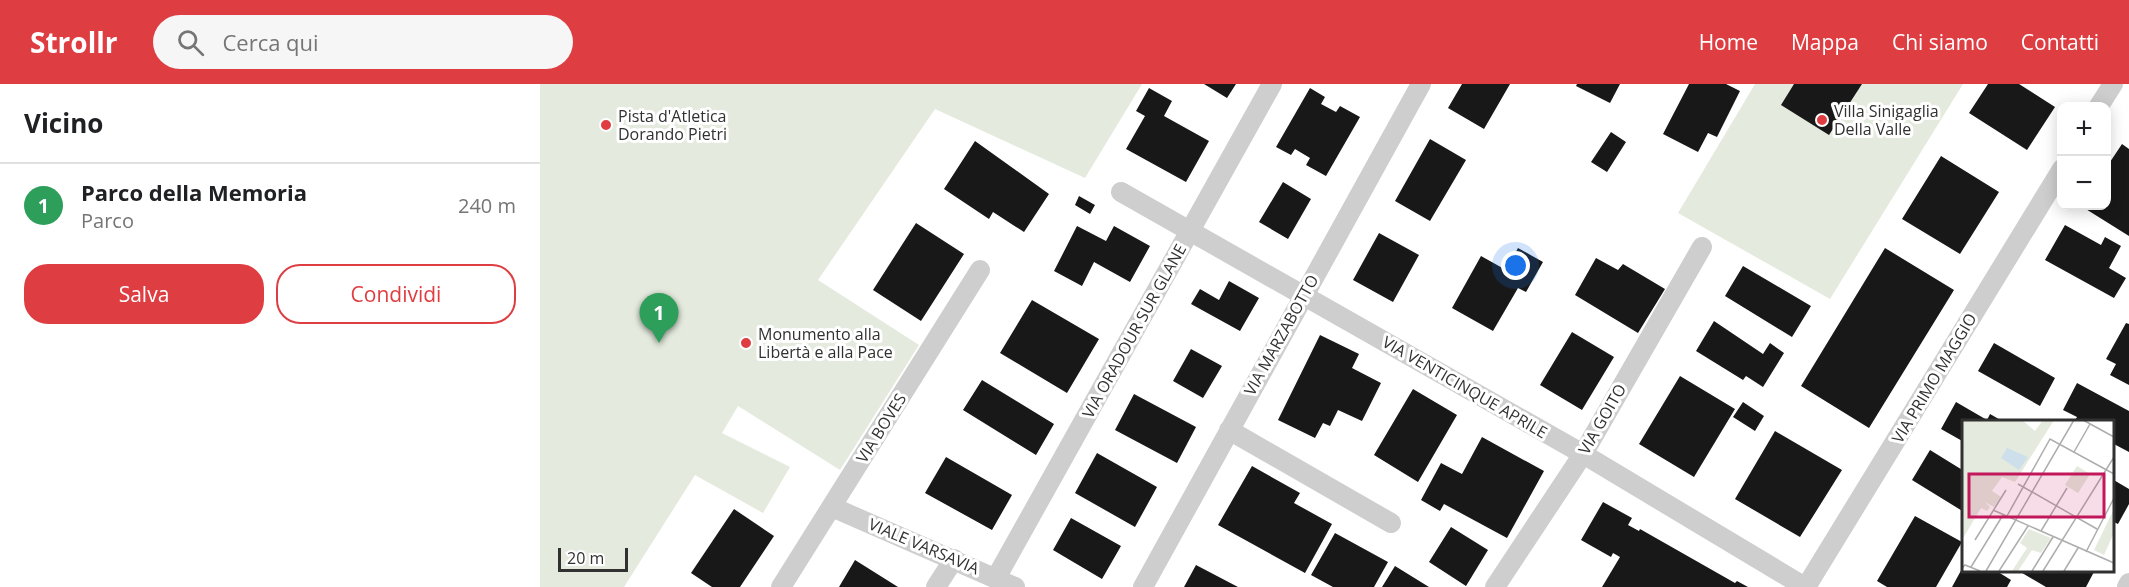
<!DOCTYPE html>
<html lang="it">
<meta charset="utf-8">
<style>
:root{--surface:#fff;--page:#f6f6f6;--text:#202124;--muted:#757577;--line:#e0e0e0;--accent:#de3d42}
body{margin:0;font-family:"Open Sans",sans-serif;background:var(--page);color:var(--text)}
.controls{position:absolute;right:18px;top:18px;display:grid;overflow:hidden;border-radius:12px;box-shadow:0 3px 15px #0003}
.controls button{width:54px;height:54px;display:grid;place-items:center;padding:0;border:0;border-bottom:2px solid var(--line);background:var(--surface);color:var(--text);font:30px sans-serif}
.scale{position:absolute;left:18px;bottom:15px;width:70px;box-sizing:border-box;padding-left:6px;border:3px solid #313131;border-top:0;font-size:16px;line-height:21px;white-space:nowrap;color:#313131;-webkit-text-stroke:4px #fff;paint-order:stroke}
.you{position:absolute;left:976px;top:182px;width:21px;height:21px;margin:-15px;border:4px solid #fff;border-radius:50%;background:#1a73e8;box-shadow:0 0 0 9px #1a73e833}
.badge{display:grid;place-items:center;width:39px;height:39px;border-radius:50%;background:var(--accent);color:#fff;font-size:20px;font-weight:700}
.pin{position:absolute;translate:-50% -50px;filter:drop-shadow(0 2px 3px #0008)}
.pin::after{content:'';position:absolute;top:32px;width:21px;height:18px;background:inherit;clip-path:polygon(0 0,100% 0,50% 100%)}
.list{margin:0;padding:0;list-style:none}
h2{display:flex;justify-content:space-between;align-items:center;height:78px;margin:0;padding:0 24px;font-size:26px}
h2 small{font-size:20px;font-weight:400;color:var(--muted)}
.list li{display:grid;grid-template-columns:39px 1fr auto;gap:18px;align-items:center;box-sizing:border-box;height:84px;padding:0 24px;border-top:2px solid var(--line)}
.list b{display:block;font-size:22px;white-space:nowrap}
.list p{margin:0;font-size:20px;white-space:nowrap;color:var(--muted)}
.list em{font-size:20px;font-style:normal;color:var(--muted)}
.actions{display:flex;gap:12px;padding:18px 24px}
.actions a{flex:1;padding:14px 0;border:2px solid var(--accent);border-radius:24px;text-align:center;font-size:21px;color:var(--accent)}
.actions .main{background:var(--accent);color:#fff}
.icon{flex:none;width:33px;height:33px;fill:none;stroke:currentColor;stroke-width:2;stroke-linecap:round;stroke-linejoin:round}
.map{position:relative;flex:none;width:1589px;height:503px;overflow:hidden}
header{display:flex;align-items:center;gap:36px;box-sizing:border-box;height:84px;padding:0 30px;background:var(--accent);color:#fff}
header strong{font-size:28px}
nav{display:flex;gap:33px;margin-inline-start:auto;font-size:21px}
.search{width:420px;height:54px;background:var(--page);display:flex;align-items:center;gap:15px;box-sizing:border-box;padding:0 21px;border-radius:33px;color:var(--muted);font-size:22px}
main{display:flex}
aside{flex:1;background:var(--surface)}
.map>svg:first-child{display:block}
.green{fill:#e4eadd}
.building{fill:#181818}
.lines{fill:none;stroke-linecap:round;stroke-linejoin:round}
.minor{stroke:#cecece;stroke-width:20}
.poi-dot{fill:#de3d42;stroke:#fff;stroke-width:2}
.labels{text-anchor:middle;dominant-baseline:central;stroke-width:6;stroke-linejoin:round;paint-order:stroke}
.poi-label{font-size:16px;fill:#313131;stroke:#fff;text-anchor:start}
.street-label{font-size:16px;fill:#313131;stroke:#fff}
.inset-road{fill:none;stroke:#adadad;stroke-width:1.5}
.view{fill:#c2185b;fill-opacity:0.15;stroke:#c2185b;stroke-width:3}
.inset-edge{fill:none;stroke:#313131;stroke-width:3}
</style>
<header>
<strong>Strollr</strong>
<div class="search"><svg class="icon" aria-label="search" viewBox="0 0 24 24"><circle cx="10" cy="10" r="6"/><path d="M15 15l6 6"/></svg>Cerca qui</div>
<nav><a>Home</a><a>Mappa</a><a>Chi siamo</a><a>Contatti</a></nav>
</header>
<main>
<aside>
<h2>Vicino<small></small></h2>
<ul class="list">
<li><span class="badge" style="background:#2e9e5b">1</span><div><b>Parco della Memoria</b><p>Parco</p></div><em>240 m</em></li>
</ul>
<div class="actions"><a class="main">Salva</a><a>Condividi</a></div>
</aside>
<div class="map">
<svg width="1589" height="503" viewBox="0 0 1589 503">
<rect width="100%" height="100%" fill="#fff"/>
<path class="green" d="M0 0H602L545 94 395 25 278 196 379 261 300 386 198 322 182 349 250 383 223 429 155 391 84 503H0Z
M1215 0H1423L1290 215 1138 129Z"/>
<path class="building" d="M664 0H696L687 14Z
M922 0H970L944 45 908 24Z
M1037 0H1080L1070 19 1036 2Z
M1149 0H1186L1200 7 1177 53 1168 49 1158 68 1123 50Z
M1254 0H1322L1289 51 1241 21Z
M1448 0H1479L1515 23 1487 66 1429 29Z
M609 4 632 17 624 32 669 57 646 98 586 65 605 32 596 27Z
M770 4 785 13 781 20 796 28 800 22 820 33 786 92 766 81 770 74 755 65 751 71 736 63Z
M1071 48 1086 58 1067 88 1051 78Z
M890 55 926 76 890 137 855 117Z
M435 57 509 110 484 148 453 128 449 135 404 105Z
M1582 60 1589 65V152L1541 122H1566V84Z
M1401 72 1459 108 1420 170 1362 135Z
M743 98 771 115 748 155 719 138Z
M539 112 555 121 550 130 535 121Z
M376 139 424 170 381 237 333 206Z
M1525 141 1561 161 1565 153 1581 162 1569 184 1586 194 1574 214 1505 176Z
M537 142 566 157 574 142 610 162 590 198 554 178 542 202 514 187Z
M839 149 879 171 853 218 813 196Z
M978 164 1003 178 986 208 978 204 953 247 912 224 941 172 966 186Z
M1345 164 1414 206 1329 344 1261 302Z
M1056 174 1078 186 1083 180 1125 205 1098 249 1035 211Z
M1203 182 1271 222 1252 253 1185 212Z
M689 197 719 214 700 247 651 220 660 205 679 216Z
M492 216 559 255 527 309 460 269Z
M1174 237 1223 270 1230 259 1244 269 1223 303 1206 292 1203 296 1156 267Z
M1586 239 1589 240V301L1570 291 1576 280 1566 275Z
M1032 248 1074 273 1042 326 1000 301Z
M780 251 819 270 812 284 841 299 822 337 798 326 790 342 783 339 775 354 738 336Z
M1454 259 1515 294 1500 322 1438 287Z
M651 265 682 282 663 314 633 297Z
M1140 292 1195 325 1154 393 1099 360Z
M442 296 514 340 496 371 423 326Z
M1537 299 1589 327V368L1572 359V338H1534L1537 333 1523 326Z
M873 305 917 331 878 398 834 371Z
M594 310 656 343 637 379 575 346Z
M1203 318 1224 332 1215 347 1193 333Z
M1416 318 1447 336 1450 330 1464 338H1424V358L1401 345Z
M1235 347 1302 386 1260 453 1195 415Z
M942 353 1004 387 967 454 904 420 900 427 881 416 901 379 922 390Z
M1390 366 1424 387V428L1372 396Z
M557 369 617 403 595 443 535 409Z
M406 373 472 411 452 446 385 409Z
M712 382 760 409 754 419 792 440 765 489 678 441Z
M1572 395 1589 405V420L1578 440 1572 437Z
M1063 418 1092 434 1088 441 1099 447 1100 445 1195 499 1197 497 1208 503H1062L1080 473 1073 469 1071 473 1041 456Z
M194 425 234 452 200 503H172L151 489Z
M1375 432 1422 458 1396 503H1347L1337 497Z
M531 434 581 462 562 495 513 466Z
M911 443 948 466 926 502 889 478Z
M795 449 848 478 834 503H793L771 491Z
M315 476 358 503H299Z
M656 481 698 503H644Z
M1424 481V486H1455L1471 496 1467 503H1412Z
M855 482 889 503H842Z
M1477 486H1555L1546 503H1506Z"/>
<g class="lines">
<path class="minor" d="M1559 22 1573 0
M581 108 1043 370 1265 503
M689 346 851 439
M292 423 475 503
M456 494 732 0
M241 503 440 186
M396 503 414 475
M603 503 881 0
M955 503 1043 370 1162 163
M1266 503 1522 85
M1587 503 1589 499"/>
</g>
<g class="poi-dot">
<circle cx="1282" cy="36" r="6"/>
<circle cx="66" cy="41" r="6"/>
<circle cx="206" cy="259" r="6"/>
</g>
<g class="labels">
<g class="poi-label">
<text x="1294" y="27">Villa Sinigaglia<tspan x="1294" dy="18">Della Valle</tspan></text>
<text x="78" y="32">Pista d'Atletica<tspan x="78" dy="18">Dorando Pietri</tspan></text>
<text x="218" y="250">Monumento alla<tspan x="218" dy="18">Libertà e alla Pace</tspan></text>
</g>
<g class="street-label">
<text transform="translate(594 247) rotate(-61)">VIA ORADOUR SUR GLANE</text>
<text transform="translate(741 251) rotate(-61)">VIA MARZABOTTO</text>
<text transform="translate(1394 294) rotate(-59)">VIA PRIMO MAGGIO</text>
<text transform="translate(925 303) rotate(30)">VIA VENTICINQUE APRILE</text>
<text transform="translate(1062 335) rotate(-60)">VIA GOITO</text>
<text transform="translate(341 344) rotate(-58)">VIA BOVES</text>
<text transform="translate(384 462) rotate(23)">VIALE VARSAVIA</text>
</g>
</g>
<g transform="translate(1422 336)">
<rect width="152" height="152" fill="#fff"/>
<path d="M0 0H60L73 11 81 0H92L53 62 40 57 30 71 39 77 32 87 23 82 28 87 25 91 19 88 0 120ZM115 46 128 54 116 73 103 65ZM151 91V115L142 135 132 130ZM67 109 89 118 79 133 70 130 56 151H50L65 128 58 123Z" fill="#e4eadd"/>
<path d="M45 28 66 37 57 50 39 38Z" fill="#cedfec"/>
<path class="inset-road" d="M121 0 152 17M112 32 128 4M56 64 135 109M31 90 152 143M45 96 88 19 152 54M79 111 105 68M13 120 44 70M124 132 152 78M9 147 41 95M0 148 3 145 18 151M24 151 112 0M37 151 66 106M70 151 91 117M81 151 152 37M102 151 116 128"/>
<path class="view" d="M7 54H142V97H7Z"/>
<rect width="152" height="152" class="inset-edge"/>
</g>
</svg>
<div class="controls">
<button>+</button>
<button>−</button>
</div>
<div class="scale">20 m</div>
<div class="you"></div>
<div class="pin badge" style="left:119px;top:259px;background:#2e9e5b">1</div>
</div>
</main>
